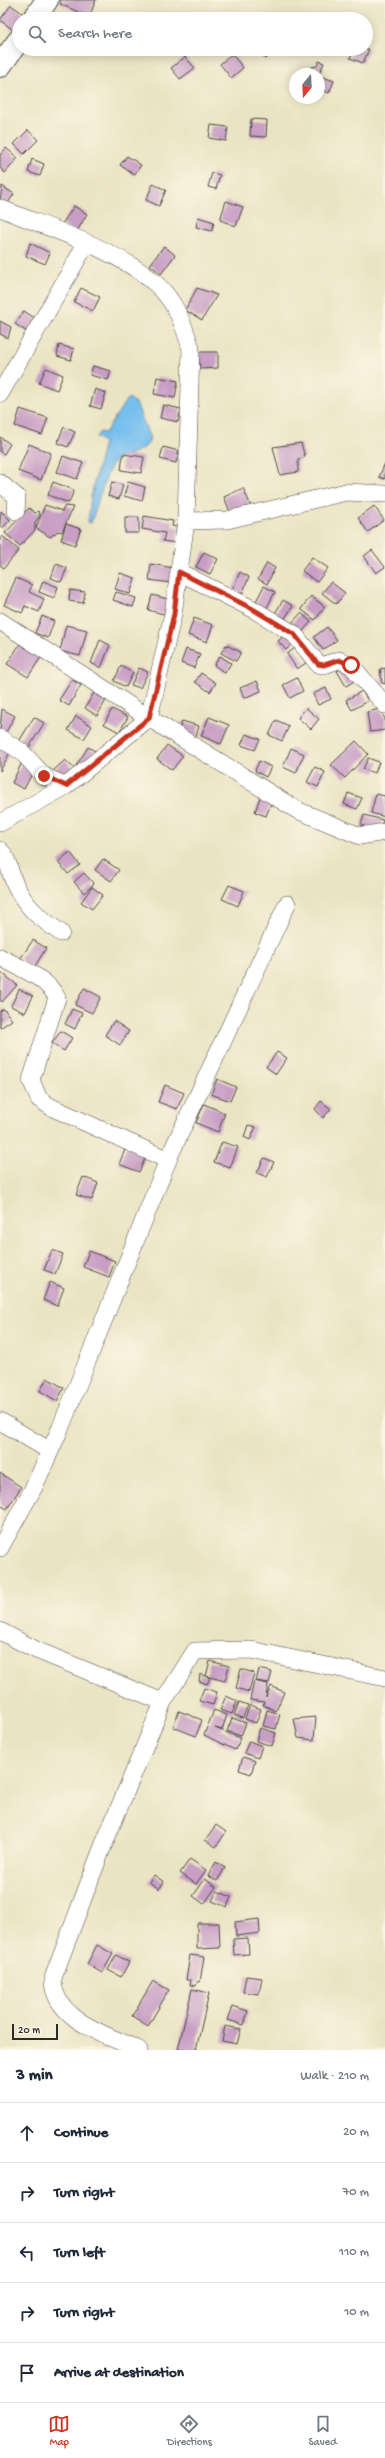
<!DOCTYPE html>
<meta charset="utf-8">
<style>
:root{--surface:#fff;--page:#f6f6f7;--text:#1f2937;--muted:#747a83;--line:#e0e1e3;--accent:#c8321e}
body{margin:0;font-family:"Gochi Hand",sans-serif;background:var(--page);color:var(--text)}
.compass{position:absolute;left:289px;top:68px;width:36px;height:36px;border-radius:50%;background:var(--surface);box-shadow:0 2px 10px #0003;rotate:198deg}
.scale{position:absolute;left:12px;bottom:10px;width:46px;box-sizing:border-box;padding-left:4px;border:2px solid #2b2b2b;border-top:0;font-size:11px;line-height:14px;white-space:nowrap;color:#2b2b2b;-webkit-text-stroke:3px #fcf5e5;paint-order:stroke}
.stop{position:absolute;width:12px;height:12px;margin:-9px;border:3px solid #c8321e;border-radius:50%;background:#fff}
.stop.end{background:#c8321e;border-color:#fff;box-shadow:0 1px 4px #0008}
.list{margin:0;padding:0;list-style:none}
h2{display:flex;justify-content:space-between;align-items:center;height:52px;margin:0;padding:0 16px;font-size:17px}
h2 small{font-size:13px;font-weight:400;color:var(--muted)}
.list li{display:grid;grid-template-columns:26px 1fr auto;gap:12px;align-items:center;box-sizing:border-box;height:60px;padding:0 16px;border-top:1px solid var(--line)}
.list b{display:block;font-size:15px;white-space:nowrap}
.list em{font-size:13px;font-style:normal;color:var(--muted)}
.icon{flex:none;width:22px;height:22px;fill:none;stroke:currentColor;stroke-width:2;stroke-linecap:round;stroke-linejoin:round}
.map{position:relative;flex:none;width:385px;height:2050px;overflow:hidden}
.search{position:absolute;background:var(--surface);box-shadow:0 2px 10px #0003;left:12px;right:12px;top:12px;height:44px;display:flex;align-items:center;gap:10px;box-sizing:border-box;padding:0 14px;border-radius:22px;color:var(--muted);font-size:15px}
.sheet{height:352px;background:var(--surface)}
nav{display:flex;justify-content:space-around;align-items:center;box-sizing:border-box;height:56px;border-top:1px solid var(--line);background:var(--surface);font-size:11px;color:var(--muted)}
nav a{display:grid;justify-items:center;gap:2px}
nav .on{color:var(--accent)}
.map>svg:first-child{display:block}
.water{fill:#76bfef;stroke:#50758d}
.building{fill:#c89ec5}
.lines{fill:none;stroke-linecap:round;stroke-linejoin:round}
.minor-casing{stroke:#484742;stroke-width:18}
.secondary-casing{stroke:#484742;stroke-width:24}
.minor{stroke:#fff;stroke-width:17}
.secondary{stroke:#fff;stroke-width:22}
.route{stroke:#c8321e;stroke-width:5}
</style>
<div class="map">
<svg width="385" height="2050" viewBox="0 0 385 2050">
<rect width="100%" height="100%" fill="#fcf5e5"/>
<filter id="ink" filterUnits="userSpaceOnUse"><feTurbulence type="fractalNoise" baseFrequency=".025" numOctaves="2"/><feDisplacementMap in="SourceGraphic" scale="8" xChannelSelector="R" yChannelSelector="G"/><feConvolveMatrix kernelMatrix="1 2 1 2 8 2 1 2 1" color-interpolation-filters="sRGB"/></filter>
<filter id="wash" filterUnits="userSpaceOnUse"><feTurbulence type="fractalNoise" baseFrequency=".012" numOctaves="4" result="noise"/><feDisplacementMap in="SourceGraphic" scale="16" xChannelSelector="R" yChannelSelector="G"/><feGaussianBlur stdDeviation="0.9" result="paint"/><feColorMatrix in="noise" values="0 0 0 0 0 0 0 0 0 0 0 0 0 0 0 0 0 1.4 0 .05"/><feComposite in="paint" operator="in"/></filter>
<g filter="url(#wash)">
<rect width="100%" height="100%" fill="#ebe4c4"/>
<path class="water" d="M127 399H131L137 405 150 439C147 452 126 453 116 460 108 465 95 511 91 523L88 522 91 496 104 442 96 437 100 432 105 433Z"/>
<g id="blocks">
<path class="building" d="M61 0H96L89 17 60 4Z
M11 5 25 15 19 19V23L13 30 0 20Z
M255 49H274L266 59Z
M354 49H369L363 63 350 58Z
M232 54 243 68 231 78 220 64Z
M185 57 195 68 180 79 171 68Z
M319 61 324 63 319 74H310L312 67 317 66Z
M320 76 334 81 329 93 319 89Z
M251 119 267 120 266 137 250 136Z
M211 125 228 127 226 141 209 138Z
M28 130 38 140 24 154 14 144Z
M6 148 18 158 5 173 0 168V155Z
M127 156 141 165 134 175 120 165Z
M32 159 44 164 40 176 28 172Z
M212 173 220 175 216 189 208 187Z
M153 184 166 190 159 206 146 200Z
M2 186 14 194 6 206 0 202Z
M226 201 243 207 236 226 220 220Z
M74 206 87 214 76 233 62 224Z
M198 217 214 222 212 231 196 227Z
M30 243 50 253 45 264 26 256Z
M164 246 175 255 161 274 150 265Z
M81 288 100 297 93 311 74 302Z
M197 288 217 295 202 320 185 310Z
M24 311 39 321 30 334 15 324Z
M0 321 11 327 8 338 0 334Z
M59 345 74 349 71 360 57 356Z
M199 352H218V368L200 369Z
M93 366 111 371 108 380 90 375Z
M46 368 63 375 57 390 39 383Z
M157 377 178 381 175 398 154 394Z
M95 389 106 393 101 409 90 406Z
M163 405 181 409 178 422 160 418Z
M20 409 48 418 42 435 15 426Z
M64 427 75 432 68 447 57 443Z
M0 437 10 444 4 454 0 452Z
M301 443 305 457 298 460V472L280 475 273 447Z
M29 444 51 453 41 480 18 471Z
M163 447 179 451 176 463 160 459Z
M123 454 144 457 141 473 121 470Z
M63 456 83 463 77 479 57 472Z
M385 463V479L379 477Z
M53 482 74 490 69 503 48 495Z
M112 482 123 485 119 499 108 496Z
M128 482 145 487 142 501 124 496Z
M243 488 251 506 231 514 224 497Z
M45 505 62 511 65 506 73 507 62 532 58 531 50 537 36 528Z
M374 506 384 520 368 532 358 518Z
M29 508 35 513 38 511 40 515 35 523V530L20 546 5 533Z
M1 511 10 520 2 528 0 525Z
M144 516 173 521 172 526 179 528 176 543 163 541 165 533 142 529Z
M125 517H139V533H125Z
M66 524 81 529 75 545 61 540Z
M2 536 19 550 4 568 0 565V539Z
M372 550 385 567 376 573 364 556Z
M204 552 218 559 210 574 196 567Z
M312 557 328 568 317 582 302 571Z
M267 563 275 568 267 584 258 579Z
M56 564 67 568 61 582 51 578Z
M151 564 173 568 171 583 149 580Z
M240 572 249 577 242 594 232 590Z
M120 573 135 578 130 594 115 589Z
M16 578 32 585 29 592 44 599 39 612 25 606 22 613 4 605Z
M43 581 58 587 54 598 39 592Z
M331 582 345 593 336 604 322 593Z
M264 586 275 592 266 609 255 603Z
M70 590 85 592 83 603 69 601Z
M116 592 136 598 133 607 113 600Z
M152 595 172 600 168 615 148 610Z
M311 596 325 607 315 620 301 609Z
M283 600 293 606 283 621 274 615Z
M301 613 311 622 300 634 290 625Z
M42 616 54 621 48 638 35 633Z
M194 618 213 625 207 642 188 635Z
M66 625 87 630 80 656 60 651Z
M327 627 337 640 323 650 314 637Z
M288 632 296 640 286 650 278 641Z
M100 640 110 645 101 668 91 663Z
M20 644 41 657 28 677 7 664Z
M226 645 241 652 236 661 221 653Z
M295 648 306 663 297 669 287 654Z
M186 649 200 654 194 668 181 663Z
M220 656 231 663 225 673 214 665Z
M347 665 356 680 346 686 337 671Z
M121 666 133 673 126 687 114 681Z
M139 668 148 672 140 688 131 685Z
M385 668V684L382 683 380 669Z
M201 673 216 683 210 692 195 682Z
M297 678 303 691 290 698 283 685Z
M72 680 81 685 69 706 59 700Z
M257 681 261 691 244 698 240 688Z
M326 688 331 699 318 705 313 694Z
M362 691 368 701 352 710 346 700Z
M94 693 106 700 97 716 85 708Z
M306 708 319 719 311 729 298 718Z
M2 709 15 716 6 732 0 729Z
M112 709 128 717 119 732 104 724Z
M380 709 385 719V730L370 732 367 712Z
M76 716 92 726 84 739 68 730Z
M34 717 44 723 28 749 18 743Z
M209 717 229 725 221 744 201 736Z
M276 720 289 726 282 741 269 735Z
M182 721 199 726 195 740 178 735Z
M246 734 260 739 255 750 241 745Z
M356 741 368 754 345 778 331 765Z
M0 744 12 749 0 771Z
M167 745 183 756 172 770 157 759Z
M88 747 95 751 83 771 76 766Z
M291 748 304 754 296 773 283 767Z
M368 758 379 762 375 773 363 769Z
M65 760 77 771 63 784 52 772Z
M259 761 271 767 266 777 255 771Z
M22 762 35 768 24 789 12 783Z
M315 767 325 772 318 787 307 782Z
M348 793 362 798 357 809 344 804Z
M376 794 385 796V817L371 813Z
M260 797 272 801 266 816 255 812Z
M364 815 383 820 380 831 361 825Z
M70 852 80 865 68 874 58 862Z
M103 859 119 870 111 881 95 870Z
M84 873 94 884 84 893 74 882Z
M229 885 244 891 238 906 222 899Z
M92 887 103 895 92 909 81 902Z
M33 940 46 948 34 968 20 959Z
M1 972 17 985 2 1002 0 1000Z
M84 988 101 997 92 1013 75 1005Z
M19 989 33 996 25 1013 11 1006Z
M4 1009 12 1020 0 1028V1011Z
M72 1009 82 1013 75 1029 65 1024Z
M114 1021 129 1031 120 1045 105 1035Z
M61 1031 72 1038 64 1051 52 1043Z
M277 1052 287 1058 276 1074 266 1067Z
M217 1079 236 1087 230 1101 211 1094Z
M165 1085 184 1093 177 1109 158 1102Z
M321 1101 331 1109 323 1118 315 1109Z
M204 1104 225 1113 218 1132 196 1123Z
M248 1125 256 1127 250 1140 244 1137Z
M222 1142 238 1147 230 1168 214 1162Z
M126 1147 146 1156 139 1172 119 1164Z
M264 1158 274 1162 267 1177 257 1173Z
M83 1177 98 1183 92 1200 76 1195Z
M52 1250 63 1254 55 1274 44 1270Z
M89 1251 115 1261 109 1277 83 1267Z
M50 1282 64 1288 57 1306 43 1300Z
M47 1378 64 1388 57 1401 40 1391Z
M0 1473 21 1487 7 1509 0 1505Z
M210 1661 229 1666 225 1681 206 1676Z
M241 1669 254 1673 249 1692 236 1688Z
M259 1669 272 1672 269 1683 256 1681Z
M200 1674 210 1678 207 1684 199 1681Z
M254 1681 268 1684 266 1697 271 1686 284 1692 276 1711 263 1705 264 1702 250 1700Z
M204 1688 217 1692 213 1705 199 1701Z
M226 1696 237 1701 232 1714 220 1710Z
M239 1702 248 1705 243 1718 234 1715Z
M250 1705 261 1709 256 1723 245 1719Z
M214 1710 227 1715 222 1730 215 1728 241 1738 235 1750 204 1735Z
M267 1710 280 1714 276 1729 263 1726Z
M179 1711 202 1720 196 1736 173 1727Z
M316 1717 314 1740 298 1738 294 1719Z
M232 1718 246 1723 241 1736 227 1731Z
M260 1728 276 1733 272 1746 256 1741Z
M249 1741 262 1746 258 1758 244 1753Z
M243 1757 255 1761 251 1774 239 1770Z
M216 1825 226 1832 216 1847 205 1840Z
M190 1859 206 1870 196 1884 180 1873Z
M216 1862 225 1868 217 1881 208 1876Z
M154 1875 164 1882 159 1889 149 1882Z
M205 1879 216 1887 204 1904 193 1896Z
M217 1891 231 1897 227 1907 212 1901Z
M259 1919 260 1933 236 1936 235 1922Z
M197 1923H219L220 1948 197 1949Z
M248 1938 249 1954 234 1955 233 1939Z
M97 1945 113 1954 102 1973 87 1964Z
M116 1955 129 1962 121 1977 108 1970Z
M190 1955 204 1957 200 1982H197L196 1986 190 1985 191 1980H186Z
M246 1976 262 1978 259 1994 243 1992Z
M153 1981 169 1990 148 2026 132 2016Z
M192 1989 209 1993 196 2050H178Z
M233 2006 248 2011 244 2025 228 2020Z
M225 2026 241 2029 237 2044 222 2041Z"/>
</g>
</g>
<g filter="url(#ink)">
<use href="#blocks" fill-opacity="0" stroke="#484742" stroke-width="1"/>
<g class="lines">
<g class="minor-casing">
<path id="minor" d="M0 208C50 229 115 248 155 283 175 300 184 325 191 349L186 521 173 614 149 718 297 810 360 836 385 832
M0 394 86 244
M0 483 17 497 16 511
M186 521 227 520 346 492 385 494
M179 572 251 608 294 634 318 664 324 665 339 660 351 665 385 705
M0 621 149 718 66 786 0 823
M0 738 22 752 44 776 66 786
M0 850C9 859 9 872 15 884 26 908 40 918 61 933
M0 957C19 968 47 977 57 998L31 1080 39 1099 51 1107 168 1160
M0 1421 50 1451
M0 1548 34 1487 60 1429 170 1155 287 904
M0 1631 36 1650 163 1702 101 1851 53 1978C52 2020 108 2035 139 2050
M163 1702 195 1651 251 1650 385 1678"/>
</g>
<g class="secondary-casing">
<path id="secondary" d="M34 19 47 0
M0 66 19 40"/>
</g>
<use href="#minor" class="minor"/>
<use href="#secondary" class="secondary"/>
</g>
</g>
<g class="lines" filter="url(#ink)">
<path class="route" d="M44 776 66 786 149 718 174 614 179 572 251 608 294 634 318 664 324 665 339 660 351 665"/>
</g>
</svg>
<svg class="compass" viewBox="-18 -18 36 36"><path d="M0-13l5 13h-10z" fill="#e53935"/><path d="M0 13l5-13h-10z" fill="#747a83"/></svg>
<div class="scale">20 m</div>
<div class="stop" style="left:351px;top:665px"></div>
<div class="stop end" style="left:44px;top:776px"></div>
<div class="search"><svg class="icon" aria-label="search" viewBox="0 0 24 24"><circle cx="10" cy="10" r="6"/><path d="M15 15l6 6"/></svg>Search here</div>
</div>
<section class="sheet">
<h2>3 min<small>Walk · 210 m</small></h2>
<ul class="list">
<li><svg class="icon" aria-label="ahead" viewBox="0 0 24 24"><path d="M12 20V5M6 11l6-6 6 6"/></svg><div><b>Continue</b></div><em>20 m</em></li>
<li><svg class="icon" aria-label="right" viewBox="0 0 24 24"><path d="M7 20v-9h11M14 6l5 5-5 5"/></svg><div><b>Turn right</b></div><em>70 m</em></li>
<li><svg class="icon" aria-label="left" viewBox="0 0 24 24"><path d="M17 20v-9H6M10 6l-5 5 5 5"/></svg><div><b>Turn left</b></div><em>110 m</em></li>
<li><svg class="icon" aria-label="right" viewBox="0 0 24 24"><path d="M7 20v-9h11M14 6l5 5-5 5"/></svg><div><b>Turn right</b></div><em>10 m</em></li>
<li><svg class="icon" aria-label="arrive" viewBox="0 0 24 24"><path d="M6 21V4h12l-3 4 3 4H6"/></svg><div><b>Arrive at destination</b></div></li>
</ul>
</section>
<nav>
<a class="on"><svg class="icon" aria-label="map" viewBox="0 0 24 24"><path d="M3 6l6-2 6 2 6-2v14l-6 2-6-2-6 2zM9 4v14M15 6v14"/></svg>Map</a>
<a><svg class="icon" aria-label="directions" viewBox="0 0 24 24"><path d="M12 3l9 9-9 9-9-9zM9 14v-3h6M13 9l2 2-2 2"/></svg>Directions</a>
<a><svg class="icon" aria-label="saved" viewBox="0 0 24 24"><path d="M7 4h10v16l-5-4-5 4z"/></svg>Saved</a>
</nav>
